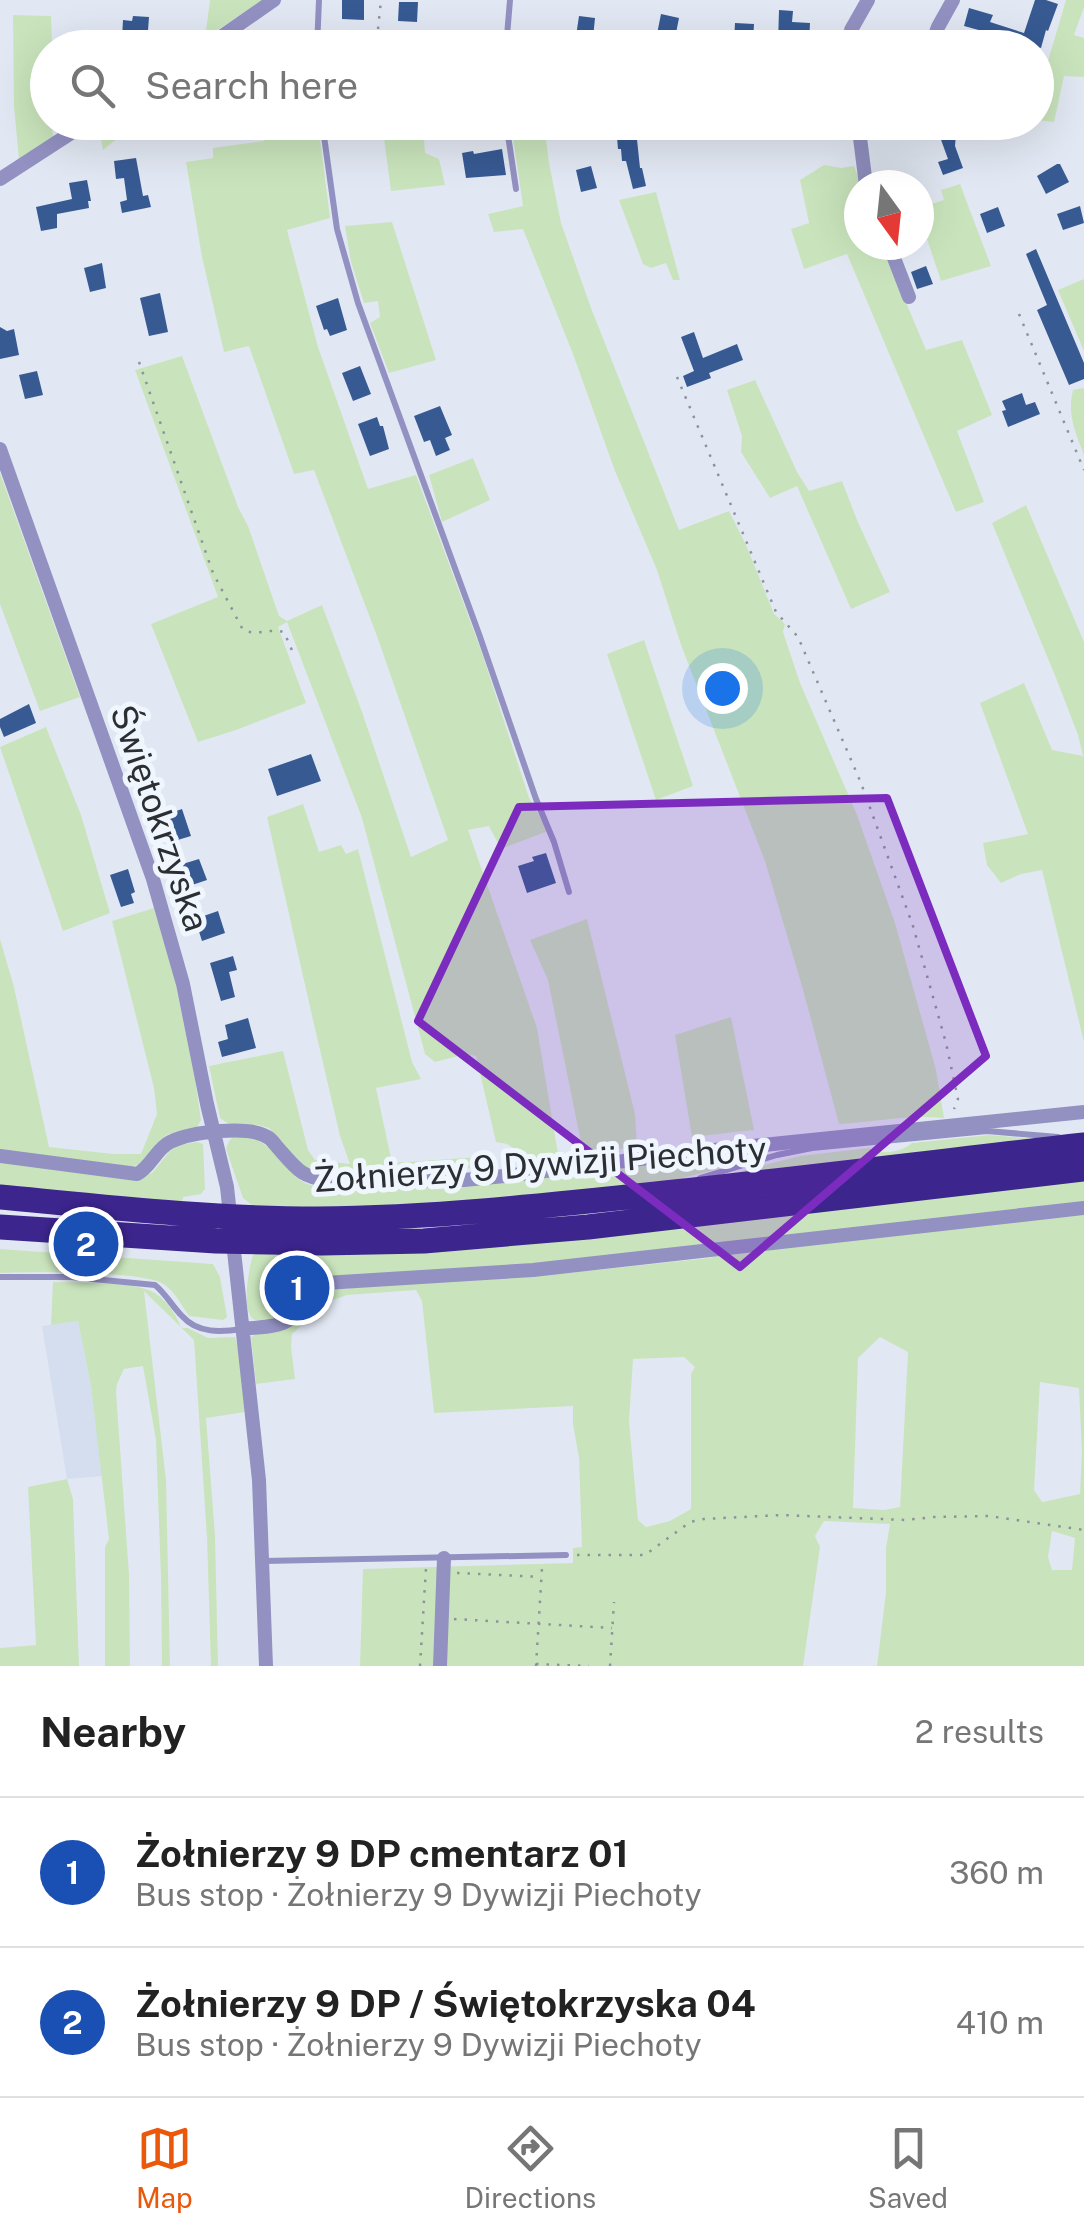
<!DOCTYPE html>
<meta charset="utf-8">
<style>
:root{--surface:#fff;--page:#f6f6f6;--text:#222;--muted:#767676;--line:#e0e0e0;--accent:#ea580c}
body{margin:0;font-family:"Public Sans",sans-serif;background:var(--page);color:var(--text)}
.compass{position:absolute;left:844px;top:170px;width:90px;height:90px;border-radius:50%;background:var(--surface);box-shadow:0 10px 40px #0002;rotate:165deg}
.you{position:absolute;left:722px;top:688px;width:35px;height:35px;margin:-25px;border:8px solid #fff;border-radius:50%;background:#1a73e8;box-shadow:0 0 0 15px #1a73e833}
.badge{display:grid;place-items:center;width:65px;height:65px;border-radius:50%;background:var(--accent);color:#fff;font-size:32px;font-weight:700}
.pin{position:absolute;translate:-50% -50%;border:5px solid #fff;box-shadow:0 2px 10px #0006}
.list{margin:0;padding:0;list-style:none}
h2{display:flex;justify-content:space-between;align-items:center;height:130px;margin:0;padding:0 40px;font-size:42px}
h2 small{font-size:32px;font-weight:400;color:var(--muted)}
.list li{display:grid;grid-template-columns:65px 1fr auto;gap:30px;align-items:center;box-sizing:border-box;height:150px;padding:0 40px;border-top:2px solid var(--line)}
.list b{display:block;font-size:38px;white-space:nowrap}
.list p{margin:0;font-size:32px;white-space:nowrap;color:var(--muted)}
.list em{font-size:32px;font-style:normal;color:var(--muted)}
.icon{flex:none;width:55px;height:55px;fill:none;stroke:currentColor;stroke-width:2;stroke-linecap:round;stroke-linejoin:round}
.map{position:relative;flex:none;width:1084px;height:1666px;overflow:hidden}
.search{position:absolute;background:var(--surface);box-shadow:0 10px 40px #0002;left:30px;right:30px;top:30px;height:110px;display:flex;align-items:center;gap:25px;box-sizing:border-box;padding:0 35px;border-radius:55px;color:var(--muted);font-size:38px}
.sheet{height:430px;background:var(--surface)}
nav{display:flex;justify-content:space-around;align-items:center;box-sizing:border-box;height:140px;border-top:2px solid var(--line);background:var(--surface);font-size:28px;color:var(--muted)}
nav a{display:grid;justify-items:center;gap:5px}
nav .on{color:var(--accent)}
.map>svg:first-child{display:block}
.built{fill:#d4deef}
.green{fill:#c9e4bc;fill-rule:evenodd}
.building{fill:#375a93}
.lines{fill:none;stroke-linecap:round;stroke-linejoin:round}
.path{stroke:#8e939a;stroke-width:2.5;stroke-dasharray:2.5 8;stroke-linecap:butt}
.lane{stroke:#9291c2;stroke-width:6}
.street{stroke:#9291c2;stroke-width:14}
.highway{stroke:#3c258d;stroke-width:25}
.marked{fill:#7b2cbf;fill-opacity:0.2;stroke:#7b2cbf;stroke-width:8;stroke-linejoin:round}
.labels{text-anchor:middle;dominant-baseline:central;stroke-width:10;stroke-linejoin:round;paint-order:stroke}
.street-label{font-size:35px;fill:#2b2e32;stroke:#f0f6fe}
</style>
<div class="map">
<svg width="1084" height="1666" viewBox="0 0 1084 1666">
<rect width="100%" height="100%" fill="#e2e8f3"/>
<path class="built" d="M78 1321 91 1386 103 1476 67 1479 42 1326Z"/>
<path class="green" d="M210 0H263L205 38Z
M1066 0H1084V7L1074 35 1084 38V77L1064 76 1054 122 1037 120V60L1048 61Z
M13 15 51 16 52 47 48 48V122L52 123 53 139 19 160 14 106Z
M98 123H137L138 132 114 141 103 150Z
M263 123H318L330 218 287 230 318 347 368 489 416 475 482 653 529 798 548 831 501 849 489 826 468 830 537 1028 558 1154 583 1152 548 980 530 940 587 919 635 1114 637 1147 618 1149 619 1155 526 1169 520 1163 518 1151 507 1144 496 1142 476 1056 466 1054 435 1062 425 1054 362 818 287 622 278 627 306 703 236 730 198 742 151 624 218 597 135 370 182 356 238 507 248 526 279 616 287 621 322 605 361 709 411 857 448 840 378 639 314 470 294 474 249 346 224 352 202 257 186 162 213 158V148L264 141Z
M382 123H423L425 153 439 159 445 185 391 191Z
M511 123H544L549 163 561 223 591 308 679 530 729 511 746 545 774 614 785 624 783 632 800 683 857 815 895 923 936 1070 944 1118C909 1114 874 1122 839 1124L802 986 765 861 681 645 657 570 615 471 573 354 523 229 494 232 488 214 523 206Z
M824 165 841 168 854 166 861 185 859 245H882L926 350 962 340 992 415 957 431 984 502 956 512 847 254 804 269 791 229 809 223 800 180Z
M960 184 991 266 941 281 919 215V208L944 200 941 190Z
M656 192 680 280H673L666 263 651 268 643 264 619 200Z
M392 222 436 360 389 373 370 323 380 317 378 301 364 303 351 262 345 226Z
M1084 279V351L1058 290Z
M755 380 797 472 809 491 842 481 857 520 890 592 851 609 797 486 770 498 741 452 742 436 727 390Z
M1084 388V455C1075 432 1067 414 1073 390Z
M473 458 490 500 442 522 429 475Z
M0 473 80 697 40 711 0 604Z
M1026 505 1084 642V1042L1042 870 1021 874 1001 883 987 865 983 843 1028 834 980 703 1024 683 1052 750 1083 756 1078 735 1056 678 992 523Z
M644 640 693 786 656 800 607 654Z
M46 727 81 815 110 913 63 931 0 747Z
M303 804 319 852 341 845 346 854 358 849 412 1062 421 1079 376 1088 392 1163 478 1157 480 1166 475 1169 465 1168 464 1173H315L298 1162 269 1128 258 1125 229 1124 220 1118 209 1066 283 1051 308 1150 315 1160 350 1164 340 1136 313 1020 267 817Z
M154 908 174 976 195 1079 201 1120 197 1127 166 1135 141 1164 130 1167 0 1150V939L14 987 49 1147 114 1154H141L157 1114 154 1088 112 921Z
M731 1017 754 1130 692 1137 675 1035Z
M990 1135 1046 1140 726 1175 800 1156 869 1148C882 1155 900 1153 912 1143Z
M234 1136C243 1137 251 1137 259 1141 284 1154 294 1193 327 1185L646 1164 771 1151 736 1164 648 1187 586 1194 340 1209 253 1206 243 1198 226 1149 229 1141Z
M197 1142 203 1144 205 1189 201 1194 183 1197 182 1205 0 1189V1161L135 1179 152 1173 174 1146Z
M1084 1179V1203L599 1257 455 1271 318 1278 314 1274 299 1284 283 1308 288 1313C280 1316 265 1323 255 1320 240 1314 249 1267 253 1255L264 1251Z
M1084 1215V1666H877L886 1592V1548L890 1524 824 1521 815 1536 820 1547 803 1666H360L363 1569 573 1563V1548L582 1547 579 1458 573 1424V1406L434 1413 422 1301 416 1290 347 1295 327 1302 292 1334 291 1347 295 1379 256 1384 251 1337 323 1290 568 1273 709 1258 741 1250ZM880 1337 908 1352 900 1507 884 1510 853 1508 858 1358ZM684 1357 695 1367 691 1374V1509L670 1521 646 1527 638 1520 629 1421 633 1359ZM1040 1382 1079 1388 1082 1452 1080 1494 1042 1502 1034 1490ZM1052 1531 1075 1538 1072 1570H1052L1048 1557Z
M0 1249 213 1264 220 1277 227 1317 223 1320 189 1316C182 1306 175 1292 165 1285 145 1270 29 1272 0 1273Z
M53 1282C78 1283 128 1281 151 1291 164 1297 177 1314 181 1328H188L208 1338 235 1337 242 1363 245 1412 206 1418 215 1536 218 1666H211L207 1538 194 1340 144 1291 166 1480 170 1666H162L161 1578 156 1440 143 1366 124 1369 117 1384 116 1392 129 1575 130 1666H105V1547L109 1539 91 1386 78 1321 51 1325Z
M67 1479 73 1499 79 1666H0V1648L36 1645 28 1487Z"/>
<path class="building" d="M342 0H364V20L342 19Z
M1035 0H1046L1058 4 1048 31 1046 30 1041 48 1015 42 1013 48H1001L1004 37 964 26 969 8 993 15 990 22 1024 33Z
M399 2H418L417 22 398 21Z
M779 10 793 11 792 22 810 23 809 46 778 44Z
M661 14 679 18 675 38 657 34Z
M133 16 149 17 147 44 130 42 131 39 122 38 123 20 132 21Z
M579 16 595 18 593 38 576 36Z
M735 23 754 24 753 42 734 41Z
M625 122 636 130 640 168H642L646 186 633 189 626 161H622L621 149H618L616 126 623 125Z
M938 122H957L955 146 963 168 943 175 938 162 948 159 940 137 937 136Z
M502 149 506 175 466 178 462 153 473 151 474 154Z
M136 158 143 196 148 195 151 207 122 213 120 202 127 200 124 178 116 179 114 161Z
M1057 164H1060L1069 182 1046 194 1037 176Z
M591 166 597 188 581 192 576 170Z
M87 180 91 201H88L89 208 57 214V228L41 231 36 207 72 199 69 183Z
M1080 206 1084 223 1063 230 1057 214Z
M998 207 1005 226 987 233 980 214Z
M1036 249 1084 363V379L1069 385 1037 310 1047 305 1026 254Z
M102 263 106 288 90 292 84 268Z
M926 266 933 284 917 289 911 272Z
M160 293 168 332 149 336 140 298Z
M338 298 347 330 330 336 327 329 324 330 316 306Z
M0 327 7 331 14 329 19 355 0 359Z
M694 332 703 358 737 344 743 360 709 373 711 378 687 387 683 376 694 371 681 337Z
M360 366 371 394 353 401 342 373Z
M37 371 43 395 25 399 19 375Z
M1022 393 1026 405 1035 402 1040 414 1008 427 1002 411 1006 410 1002 401Z
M440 406 452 435 445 438 450 450 436 456 430 440 424 442 414 416Z
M377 417 380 426H383L389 449 370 456 358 424Z
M29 704 36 723 4 737 0 727V719Z
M311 754 321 781 277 796 268 769Z
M182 809 191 836 171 842 162 816Z
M546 853 556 883 527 893 518 866 534 861 532 857Z
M199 859 207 880 183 888 176 866Z
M128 869 135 892 131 894 134 903 121 907 110 875Z
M218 911 225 933 202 941 195 919Z
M233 956 237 970 229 972 235 997 221 1001 210 963Z
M248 1018 256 1048 222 1057 218 1042 228 1039 225 1025Z"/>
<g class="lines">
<path class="path" d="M378 29 381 0
M1019 314 1084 470
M139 362 213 573 243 630C256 636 270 628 284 632L294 655
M677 377 776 612 798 637 861 783 913 926 946 1043 958 1099 954 1109
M577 1555H645L690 1522 704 1519 781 1515 906 1520 934 1517 989 1516 1084 1530
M457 1573 541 1577
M454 1619 612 1628
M536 1664 589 1666
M420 1666 426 1568
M536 1666 542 1568
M610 1666 614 1602"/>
<path class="lane" d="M317 48 319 0
M506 48 510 0
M322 122 337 229 358 303 479 634 536 799 554 842 569 892
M506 122 516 189
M700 1178 777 1155 812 1148 987 1131 1058 1137
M0 1277H72L155 1285C166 1294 172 1306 182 1316 198 1334 221 1332 243 1329
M264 1561 566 1555"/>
<path class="street" d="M205 48 274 0
M851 48V30L868 0
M930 48 938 27 953 0
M858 122 866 185
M0 179 88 122
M889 245 909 297
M0 449 153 879 183 984 207 1104 227 1187 259 1480 266 1666
M0 1156 137 1174C151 1167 156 1149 170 1142 191 1132 250 1124 269 1138 273 1141 276 1146 279 1149 298 1171 302 1177 330 1181L464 1180 514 1175 695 1152 1084 1112
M243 1329C257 1327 280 1328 291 1318 305 1305 305 1289 325 1283L533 1270 1084 1208
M440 1666 444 1558"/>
<path class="highway" d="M0 1197C105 1207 211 1219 317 1219 430 1218 543 1206 656 1194 799 1179 941 1161 1084 1145
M0 1227 216 1241 322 1243 424 1241 588 1227 1084 1169"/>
</g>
<path class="marked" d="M887 798 986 1056 740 1267 418 1021 519 807Z"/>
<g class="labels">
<g class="street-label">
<text transform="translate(160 818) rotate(71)">Świętokrzyska</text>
<text transform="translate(540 1164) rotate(-4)">Żołnierzy 9 Dywizji Piechoty</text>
</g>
</g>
</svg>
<svg class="compass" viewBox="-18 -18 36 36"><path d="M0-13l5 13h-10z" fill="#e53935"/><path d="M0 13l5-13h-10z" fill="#767676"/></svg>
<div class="you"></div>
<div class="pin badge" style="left:297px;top:1288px;background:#1a4fb4">1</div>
<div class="pin badge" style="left:86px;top:1244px;background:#1a4fb4">2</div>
<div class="search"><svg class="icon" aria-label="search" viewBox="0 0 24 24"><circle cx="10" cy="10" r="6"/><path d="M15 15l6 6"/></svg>Search here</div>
</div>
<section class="sheet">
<h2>Nearby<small>2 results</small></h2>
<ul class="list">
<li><span class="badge" style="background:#1a4fb4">1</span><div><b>Żołnierzy 9 DP cmentarz 01</b><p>Bus stop · Żołnierzy 9 Dywizji Piechoty</p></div><em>360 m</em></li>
<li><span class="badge" style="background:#1a4fb4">2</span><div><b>Żołnierzy 9 DP / Świętokrzyska 04</b><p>Bus stop · Żołnierzy 9 Dywizji Piechoty</p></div><em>410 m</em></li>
</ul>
</section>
<nav>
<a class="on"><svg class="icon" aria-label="map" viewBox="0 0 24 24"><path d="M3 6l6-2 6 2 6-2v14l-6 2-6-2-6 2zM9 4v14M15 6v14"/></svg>Map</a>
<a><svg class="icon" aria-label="directions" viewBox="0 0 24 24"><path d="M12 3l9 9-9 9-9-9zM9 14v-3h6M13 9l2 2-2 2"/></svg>Directions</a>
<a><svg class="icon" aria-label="saved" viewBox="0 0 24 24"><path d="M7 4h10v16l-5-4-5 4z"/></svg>Saved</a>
</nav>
